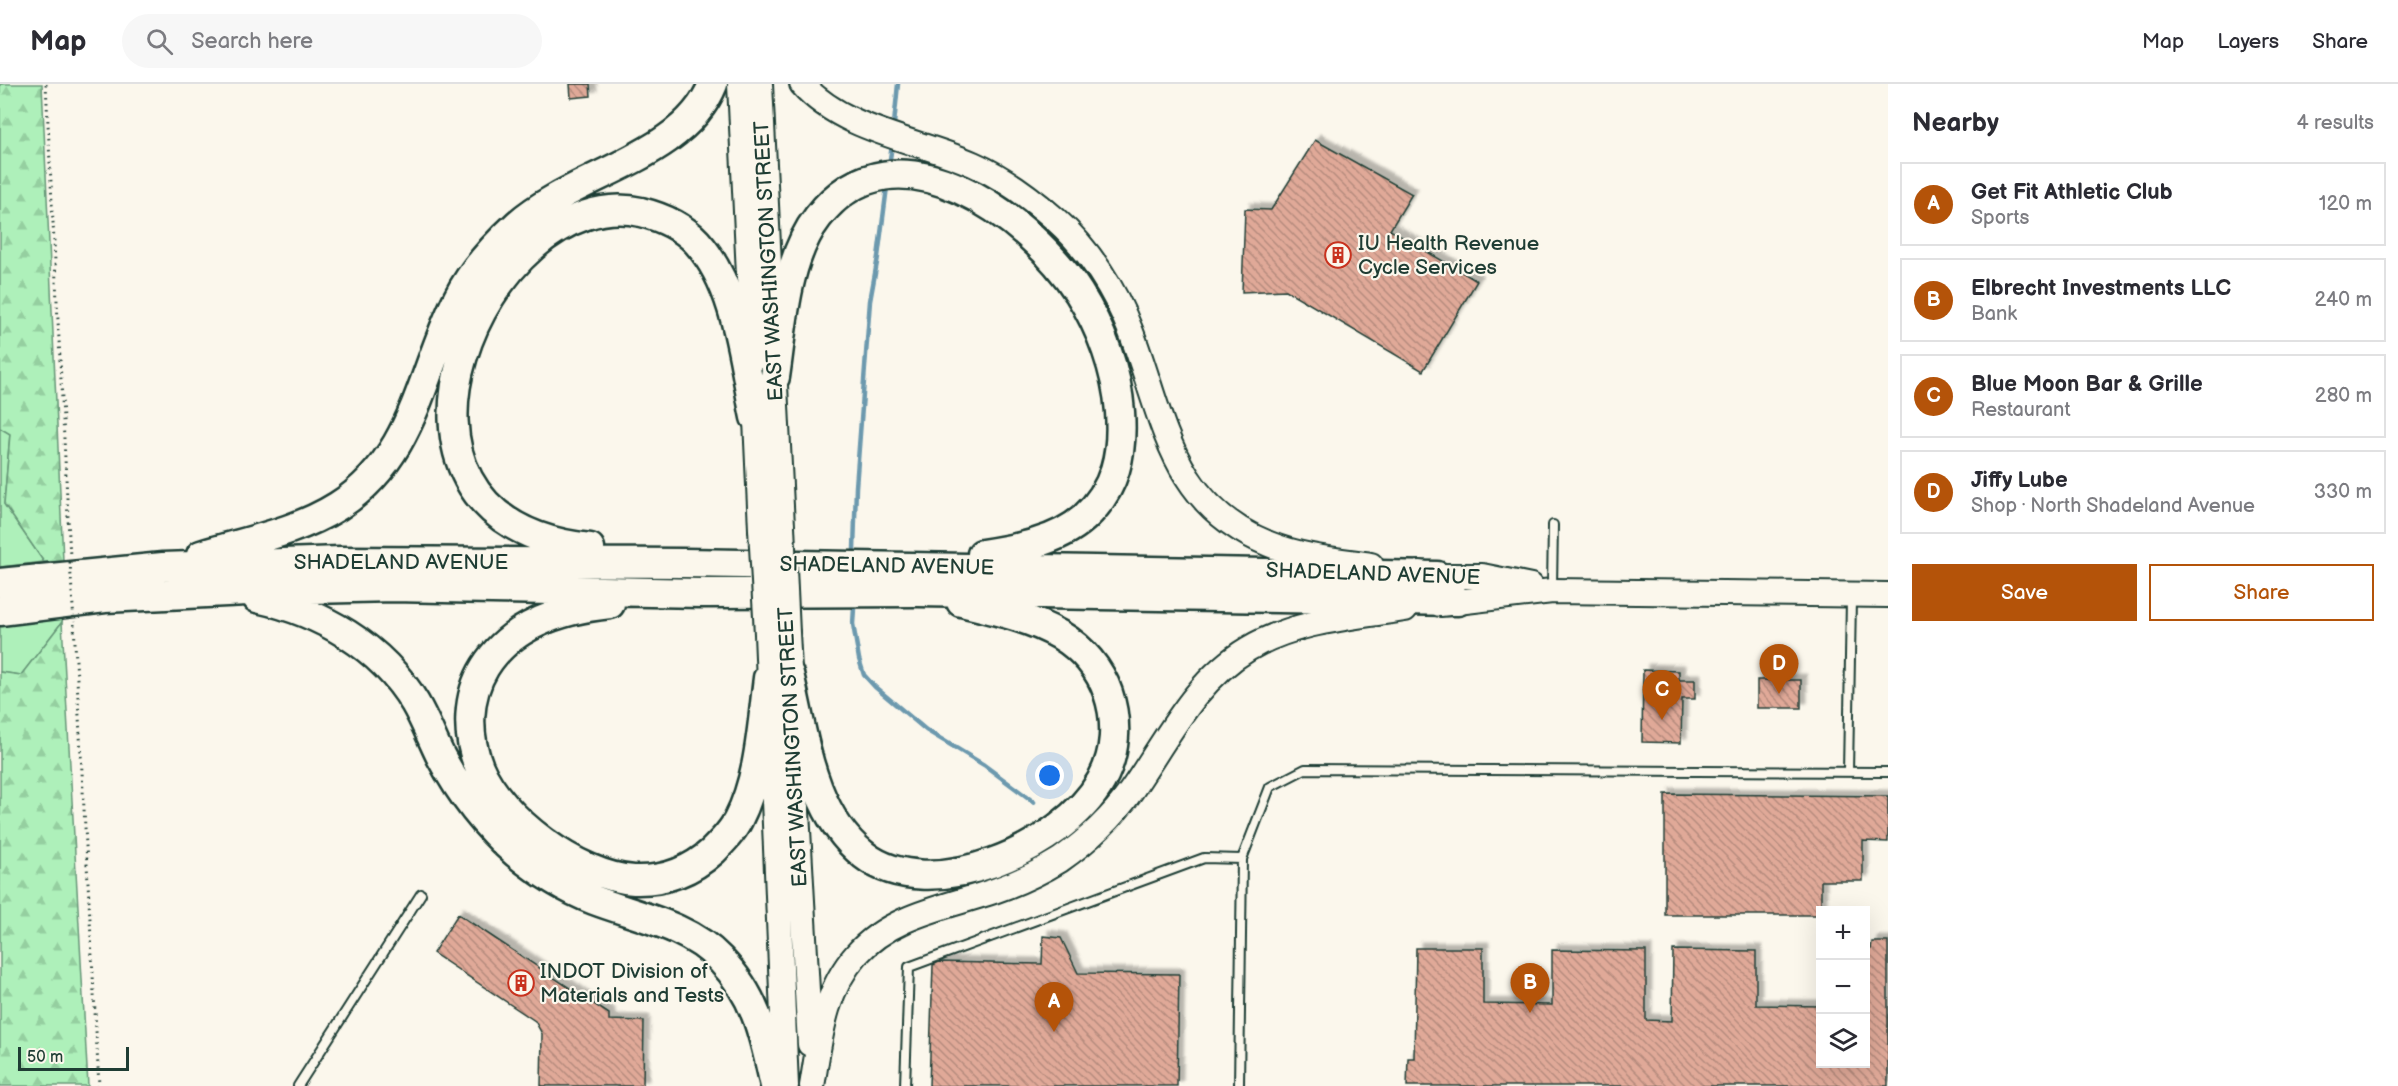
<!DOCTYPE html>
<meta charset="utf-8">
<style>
:root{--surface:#fff;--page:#f7f7f7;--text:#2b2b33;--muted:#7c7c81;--line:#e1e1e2;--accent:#b45309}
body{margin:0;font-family:"Balsamiq Sans",sans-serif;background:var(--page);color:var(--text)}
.controls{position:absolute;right:18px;bottom:18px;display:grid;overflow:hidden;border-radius:0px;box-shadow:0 6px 24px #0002}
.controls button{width:54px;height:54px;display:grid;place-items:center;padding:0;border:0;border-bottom:2px solid var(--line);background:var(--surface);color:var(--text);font:30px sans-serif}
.scale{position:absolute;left:18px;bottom:15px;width:111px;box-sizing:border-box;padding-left:6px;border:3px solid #1f3d34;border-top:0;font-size:16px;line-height:21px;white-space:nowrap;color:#1f3d34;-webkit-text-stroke:4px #fbf7ec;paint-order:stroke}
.you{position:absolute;left:1050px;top:692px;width:21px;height:21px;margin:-15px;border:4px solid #fff;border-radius:50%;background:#1a73e8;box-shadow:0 0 0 9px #1a73e833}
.badge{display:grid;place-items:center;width:39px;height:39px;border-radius:50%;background:var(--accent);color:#fff;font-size:20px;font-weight:700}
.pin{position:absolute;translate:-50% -50px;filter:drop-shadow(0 2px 3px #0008)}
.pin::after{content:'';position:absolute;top:32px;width:21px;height:18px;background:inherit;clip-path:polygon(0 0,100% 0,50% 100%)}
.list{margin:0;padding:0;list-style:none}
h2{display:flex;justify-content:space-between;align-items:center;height:78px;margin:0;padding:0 24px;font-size:26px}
h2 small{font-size:20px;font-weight:400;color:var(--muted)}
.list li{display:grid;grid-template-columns:39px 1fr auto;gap:18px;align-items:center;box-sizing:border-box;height:84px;margin:0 12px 12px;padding:0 12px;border:2px solid var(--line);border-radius:0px}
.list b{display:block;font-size:22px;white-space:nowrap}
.list p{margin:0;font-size:20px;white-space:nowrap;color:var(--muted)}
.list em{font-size:20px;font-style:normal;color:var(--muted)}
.actions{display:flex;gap:12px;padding:18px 24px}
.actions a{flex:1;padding:14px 0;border:2px solid var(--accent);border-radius:0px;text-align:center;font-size:21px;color:var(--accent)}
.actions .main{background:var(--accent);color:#fff}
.icon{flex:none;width:33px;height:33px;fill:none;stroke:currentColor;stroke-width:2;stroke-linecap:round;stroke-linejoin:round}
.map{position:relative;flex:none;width:1888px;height:1002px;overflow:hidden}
header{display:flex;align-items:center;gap:36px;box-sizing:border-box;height:84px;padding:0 30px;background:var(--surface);border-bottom:2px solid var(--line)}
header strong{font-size:28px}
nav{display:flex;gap:33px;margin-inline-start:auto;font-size:21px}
.search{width:420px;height:54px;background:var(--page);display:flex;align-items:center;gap:15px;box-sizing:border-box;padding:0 21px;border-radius:33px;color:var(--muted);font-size:22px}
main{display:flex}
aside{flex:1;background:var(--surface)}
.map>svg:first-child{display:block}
.green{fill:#aef0ba;stroke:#669677;stroke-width:1.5}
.forest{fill:url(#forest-firs);stroke:#669677;stroke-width:1.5}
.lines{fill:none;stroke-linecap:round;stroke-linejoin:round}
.stream{stroke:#6c99ae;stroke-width:4.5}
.building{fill:url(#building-back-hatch);stroke:#1f3d34;stroke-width:1.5;filter:url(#shadow)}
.service-casing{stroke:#1f3d34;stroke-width:12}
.primary-casing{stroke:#1f3d34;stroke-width:28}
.motorway-casing{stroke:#1f3d34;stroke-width:33}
.path{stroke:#1f3d34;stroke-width:3;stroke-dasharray:1.5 4.5;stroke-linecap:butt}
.service{stroke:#fbf7ec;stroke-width:8}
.primary{stroke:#fbf7ec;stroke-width:24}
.motorway{stroke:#fbf7ec;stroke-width:28}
.primary-bridge-casing{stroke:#1f3d34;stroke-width:28;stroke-linecap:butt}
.path-bridge{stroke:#1f3d34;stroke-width:3;stroke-dasharray:1.5 4.5;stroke-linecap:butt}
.primary-bridge{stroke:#fbf7ec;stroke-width:24}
.labels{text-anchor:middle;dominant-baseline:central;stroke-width:4.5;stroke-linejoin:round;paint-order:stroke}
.poi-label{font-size:21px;fill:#1f3d34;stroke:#fbf7ec;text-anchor:start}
.street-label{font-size:21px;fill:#1f3d34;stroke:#fbf7ec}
</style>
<header>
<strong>Map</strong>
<div class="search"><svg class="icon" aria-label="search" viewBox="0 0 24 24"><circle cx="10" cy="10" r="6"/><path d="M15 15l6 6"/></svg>Search here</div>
<nav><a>Map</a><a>Layers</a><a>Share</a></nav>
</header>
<main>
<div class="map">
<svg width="1888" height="1002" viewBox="0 0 1888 1002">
<defs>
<pattern id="forest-firs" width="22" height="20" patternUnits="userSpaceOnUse" patternTransform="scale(1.5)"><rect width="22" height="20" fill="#aef0ba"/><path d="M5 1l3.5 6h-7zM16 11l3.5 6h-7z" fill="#95cfa0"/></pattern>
<pattern id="building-back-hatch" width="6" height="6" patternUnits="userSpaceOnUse" patternTransform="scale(1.5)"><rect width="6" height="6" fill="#e0a998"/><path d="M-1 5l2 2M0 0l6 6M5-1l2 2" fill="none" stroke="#b58b7d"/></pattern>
<filter id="shadow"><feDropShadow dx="5.5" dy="-5.5" stdDeviation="1.5" flood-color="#0004"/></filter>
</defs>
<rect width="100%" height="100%" fill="#fbf7ec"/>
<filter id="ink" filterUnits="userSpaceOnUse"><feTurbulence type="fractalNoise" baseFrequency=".0167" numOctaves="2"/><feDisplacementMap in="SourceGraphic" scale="12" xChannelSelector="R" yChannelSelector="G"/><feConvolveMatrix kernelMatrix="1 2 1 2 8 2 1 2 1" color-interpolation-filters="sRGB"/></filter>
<g filter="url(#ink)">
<path class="green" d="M0 344 10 349 4 420 44 478 0 483Z
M63 532 62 538 21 591 0 588V539Z"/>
<path class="forest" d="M0 0H42L63 477 44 478 4 420 10 350 0 344Z
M62 538 88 1002H0V588L21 591Z"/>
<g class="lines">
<path class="stream" d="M894 40 898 0
M889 82 892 61
M854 466 856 403 870 217 878 173 887 103
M854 524 853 540 859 575 864 591 875 603 926 646 984 681 1034 718"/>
</g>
<path class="building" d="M570 0H590L591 12 571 14Z
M1315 56 1412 110 1390 146 1477 197 1423 287 1286 206 1242 208 1245 125 1271 126Z
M1643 586 1679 587V596H1695V615H1682L1681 659 1642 658Z
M1757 596H1801V624H1757Z
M1665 710 1888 712V758L1863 757V797H1821V831H1665Z
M458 830 609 930V936L644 937 643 1002H541L542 950 535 937 433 869Z
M1043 852 1061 854 1078 889 1179 890 1177 1002H929L933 881 939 878 1042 880Z
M1872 858H1888V1002H1407L1408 974H1414L1416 864H1483V920L1552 921V866L1646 867V936L1672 937 1673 866 1756 867V921L1821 922V980H1866V865H1871Z"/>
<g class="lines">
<g class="service-casing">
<path id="service" d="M1552 503 1553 441
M1848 688 1851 515
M298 1002 421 810
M905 1002 909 883 1204 774 1242 775
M1239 1002 1242 775 1270 703 1305 685 1888 688"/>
</g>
<g class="primary-casing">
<path id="primary" d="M740 0 753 276
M760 0 782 442
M802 0C842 46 918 56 973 80 1003 93 1030 113 1055 135 1089 165 1115 206 1131 248 1164 334 1170 420 1269 460 1301 473 1337 476 1371 481
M755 314 761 445
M1420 489 1437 492H1482L1531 502
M1440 520 1552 507 1888 511
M787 549 810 960
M767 550 786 1002
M812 1002C820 955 824 907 856 871 891 831 947 823 994 807 1017 799 1039 789 1060 776 1087 757 1112 734 1131 707 1166 657 1194 597 1248 565 1294 537 1354 533 1405 525"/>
</g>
<g class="motorway-casing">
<path id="motorway" d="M775 293C783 240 785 176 818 133 895 32 1030 133 1079 209 1101 244 1117 287 1120 328 1123 369 1116 405 1084 434 1057 458 1016 465 982 470
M590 464C334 437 489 94 641 128 661 133 683 143 697 158 738 204 743 276 755 333
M201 471C247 457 297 448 338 422 416 372 420 289 458 214 472 186 495 161 518 140 576 89 684 74 713 0
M0 499 163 483 340 477 684 479 1437 492
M257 514C321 528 381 562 415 619 425 636 432 655 441 673 460 709 485 742 516 769 539 788 566 805 594 816 636 832 688 841 720 875 757 913 764 952 775 1002
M610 520C562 525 512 540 485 583 467 612 466 650 479 683 500 734 578 793 634 796 664 797 691 787 713 767 722 758 732 748 738 736 760 693 762 641 768 594
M0 527 105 514 269 506 393 503 701 509 918 508 1458 517
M789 590C804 651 810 728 864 771 930 823 1064 763 1101 697 1116 670 1118 638 1108 609 1100 585 1082 564 1060 551 1031 534 994 526 961 518"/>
</g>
<path class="path" d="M46 0 70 473
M74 540 99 1002"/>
<use href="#service" class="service"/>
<use href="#primary" class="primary"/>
<use href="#motorway" class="motorway"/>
<g class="primary-bridge-casing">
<path id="primary-bridge" d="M782 442 787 549
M761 445 767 550"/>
</g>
<path class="path-bridge" d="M70 478 74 538"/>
<use href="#primary-bridge" class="primary-bridge"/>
</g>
</g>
<defs>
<g id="building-ring" transform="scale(1.35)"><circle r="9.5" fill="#fbf7ec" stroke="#c8321e" stroke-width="1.5"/><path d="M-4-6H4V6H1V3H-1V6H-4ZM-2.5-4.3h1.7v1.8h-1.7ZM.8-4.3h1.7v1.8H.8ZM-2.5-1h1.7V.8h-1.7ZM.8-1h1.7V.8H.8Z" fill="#c8321e"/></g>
</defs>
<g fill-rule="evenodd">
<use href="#building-ring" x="1338" y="171"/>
<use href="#building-ring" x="521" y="899"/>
</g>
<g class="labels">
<g class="poi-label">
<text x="1358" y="159">IU Health Revenue<tspan x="1358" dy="24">Cycle Services</tspan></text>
<text x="540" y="887">INDOT Division of<tspan x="540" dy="24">Materials and Tests</tspan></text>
</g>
<g class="street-label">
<text transform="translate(769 177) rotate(-93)">EAST WASHINGTON STREET</text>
<text x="401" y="478">SHADELAND AVENUE</text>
<text transform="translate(887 482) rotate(1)">SHADELAND AVENUE</text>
<text transform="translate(1373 490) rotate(2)">SHADELAND AVENUE</text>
<text transform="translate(793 663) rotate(-93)">EAST WASHINGTON STREET</text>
</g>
</g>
</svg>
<div class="controls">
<button>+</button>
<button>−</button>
<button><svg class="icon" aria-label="layers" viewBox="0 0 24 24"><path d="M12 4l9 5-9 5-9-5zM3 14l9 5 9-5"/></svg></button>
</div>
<div class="scale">50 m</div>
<div class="you"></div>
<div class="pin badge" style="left:1054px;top:948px">A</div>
<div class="pin badge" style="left:1530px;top:929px">B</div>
<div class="pin badge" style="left:1662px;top:636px">C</div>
<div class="pin badge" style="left:1779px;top:610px">D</div>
</div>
<aside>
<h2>Nearby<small>4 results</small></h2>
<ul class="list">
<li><span class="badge">A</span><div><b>Get Fit Athletic Club</b><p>Sports</p></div><em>120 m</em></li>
<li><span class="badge">B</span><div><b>Elbrecht Investments LLC</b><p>Bank</p></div><em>240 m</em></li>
<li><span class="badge">C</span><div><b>Blue Moon Bar &amp; Grille</b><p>Restaurant</p></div><em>280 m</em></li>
<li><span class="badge">D</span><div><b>Jiffy Lube</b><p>Shop · North Shadeland Avenue</p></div><em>330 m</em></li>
</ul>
<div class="actions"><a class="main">Save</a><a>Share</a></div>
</aside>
</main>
